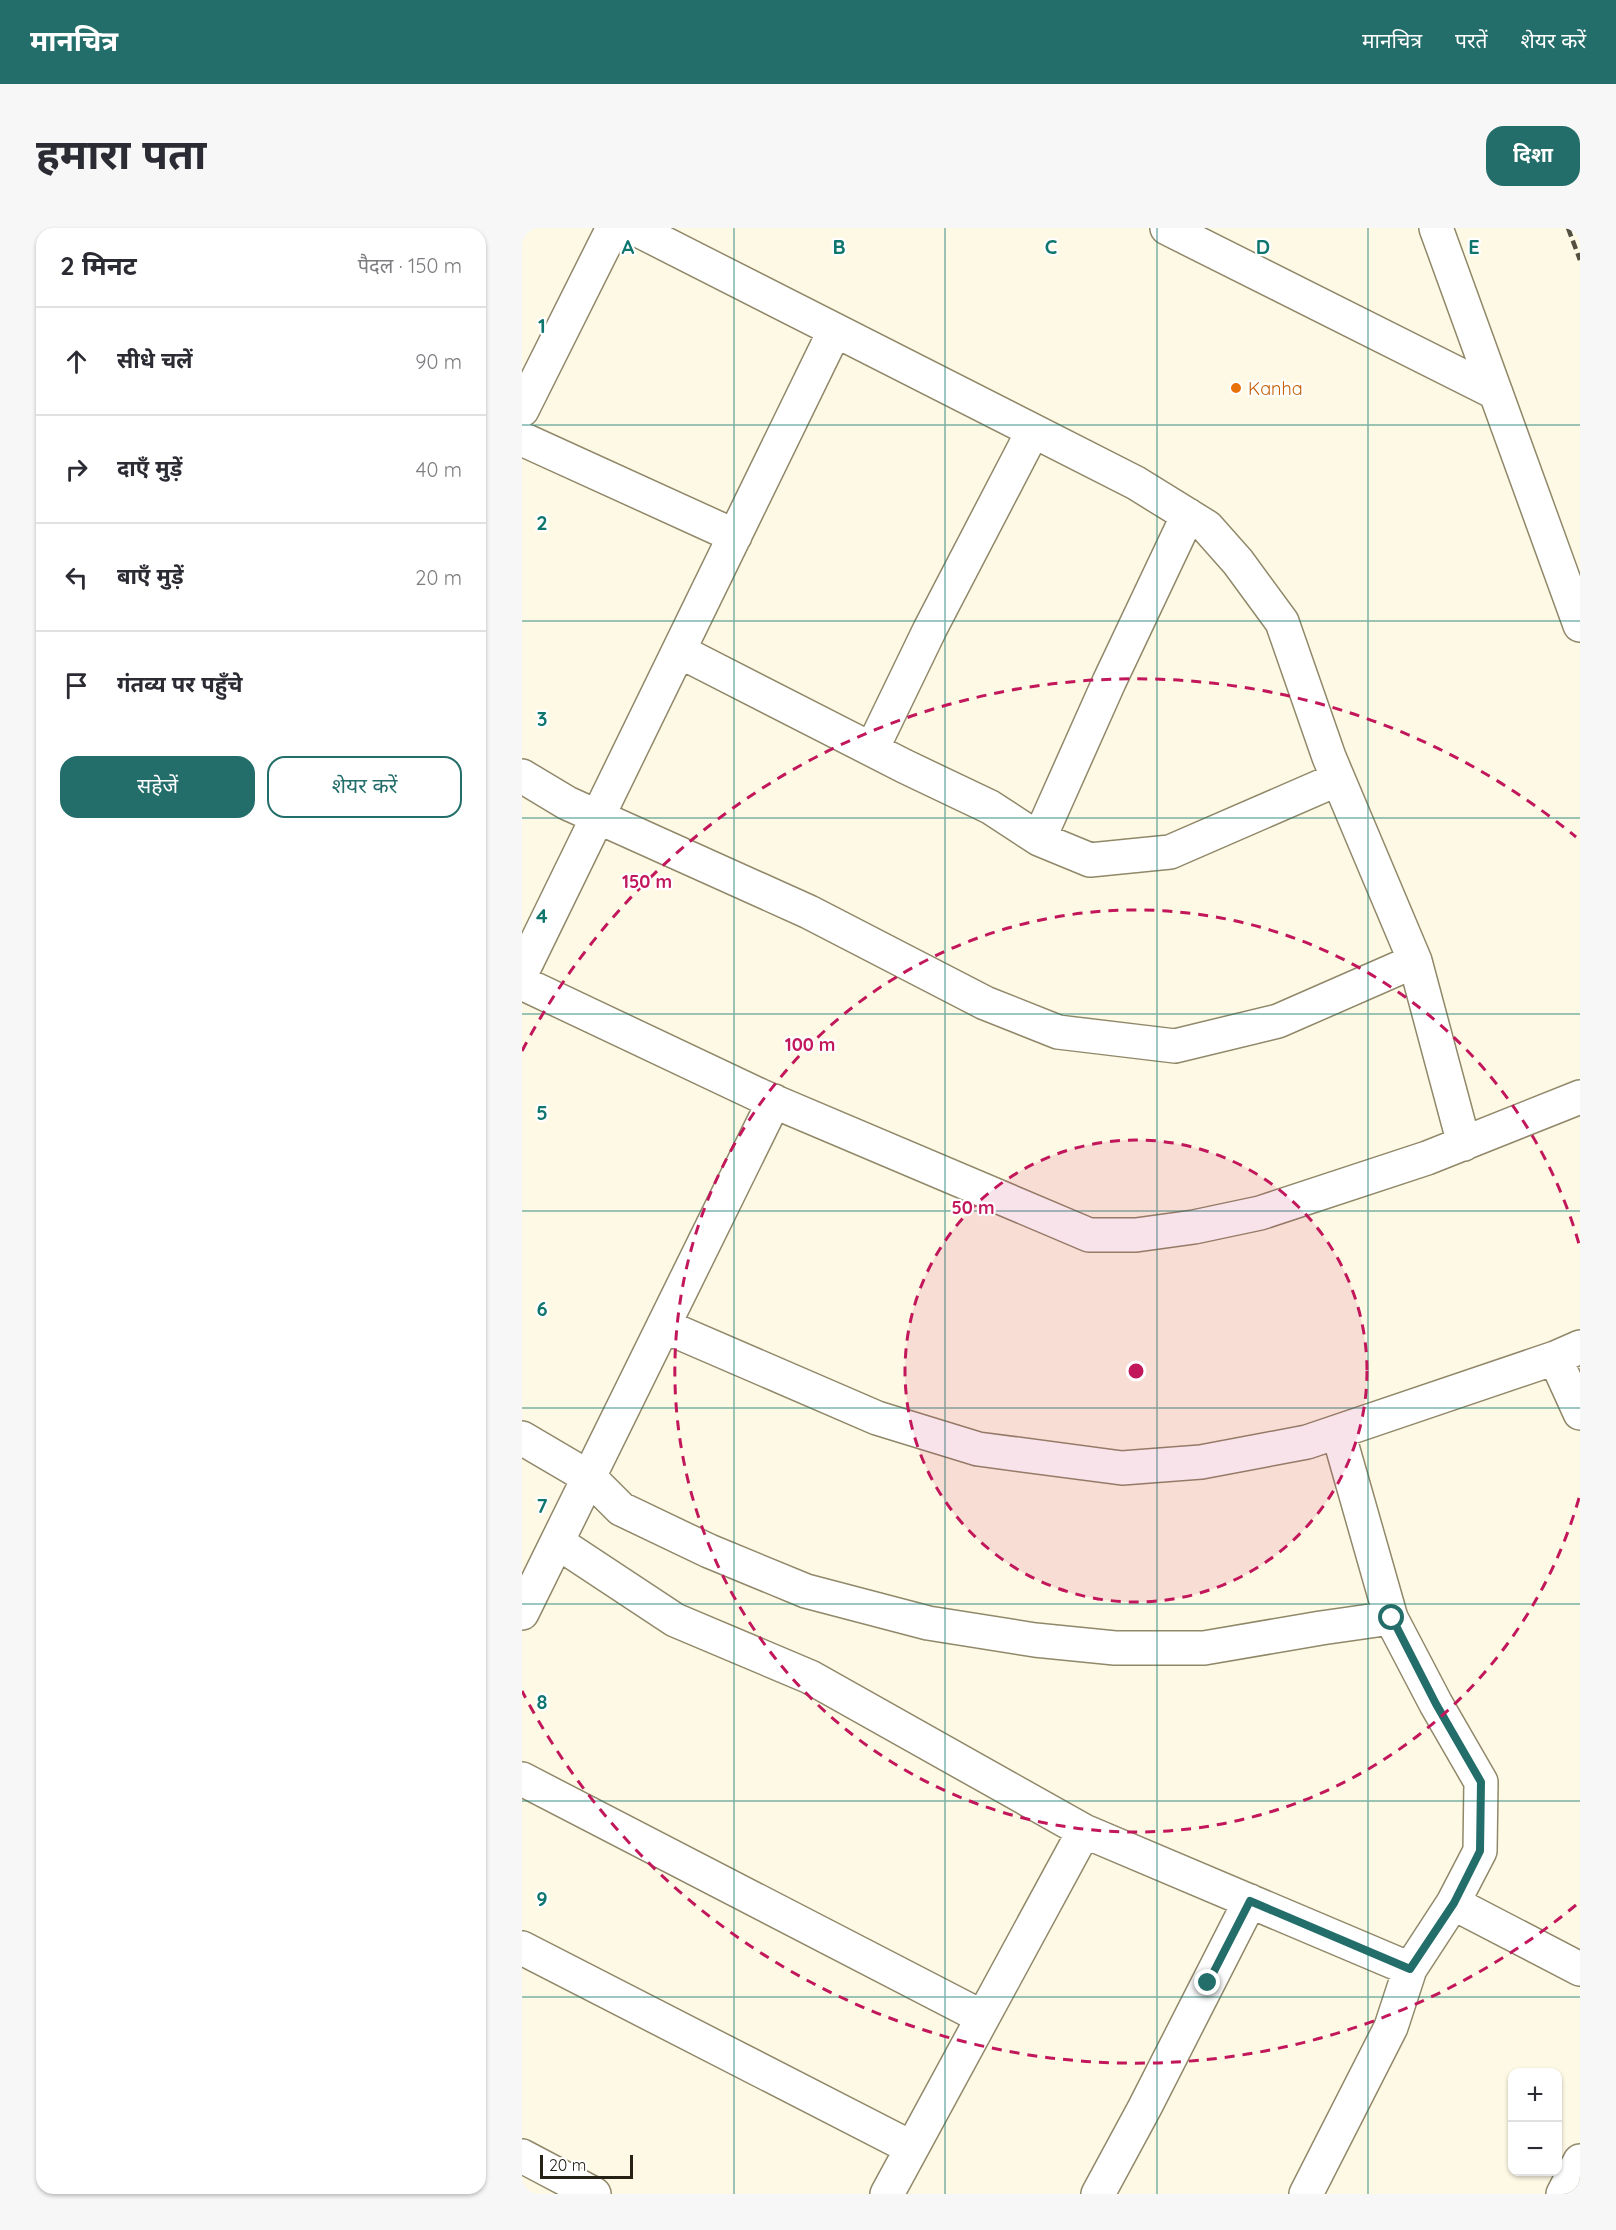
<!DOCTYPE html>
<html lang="hi">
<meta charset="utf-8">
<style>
:root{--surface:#fff;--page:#f7f7f7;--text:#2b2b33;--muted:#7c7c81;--line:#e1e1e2;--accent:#236e6a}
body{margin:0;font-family:Quicksand,"Noto Sans Devanagari",sans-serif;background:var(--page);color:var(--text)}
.controls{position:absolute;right:18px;bottom:18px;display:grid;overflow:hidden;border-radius:12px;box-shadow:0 2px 4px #0004}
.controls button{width:54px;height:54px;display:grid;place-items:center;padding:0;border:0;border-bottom:2px solid var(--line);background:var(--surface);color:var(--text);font:30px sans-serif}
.scale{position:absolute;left:18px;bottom:15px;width:93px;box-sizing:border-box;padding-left:6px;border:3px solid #252215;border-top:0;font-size:16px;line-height:21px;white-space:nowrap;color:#252215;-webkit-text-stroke:4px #fff;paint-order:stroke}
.stop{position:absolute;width:18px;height:18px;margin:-14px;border:4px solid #236e6a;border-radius:50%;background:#fff}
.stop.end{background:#236e6a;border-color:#fff;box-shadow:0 2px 6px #0008}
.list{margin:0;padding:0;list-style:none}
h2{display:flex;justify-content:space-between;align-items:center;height:78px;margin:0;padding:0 24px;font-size:26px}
h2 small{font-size:20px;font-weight:400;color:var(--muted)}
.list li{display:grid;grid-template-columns:39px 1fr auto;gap:18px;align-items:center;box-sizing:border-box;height:108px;padding:0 24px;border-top:2px solid var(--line)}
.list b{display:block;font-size:22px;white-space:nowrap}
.list em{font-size:20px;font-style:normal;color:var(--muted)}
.actions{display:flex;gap:12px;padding:18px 24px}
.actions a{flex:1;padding:14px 0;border:2px solid var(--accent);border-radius:18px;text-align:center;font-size:21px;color:var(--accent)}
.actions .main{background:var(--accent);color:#fff}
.icon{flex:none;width:33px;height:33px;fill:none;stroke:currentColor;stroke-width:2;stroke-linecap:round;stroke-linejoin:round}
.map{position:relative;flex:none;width:1058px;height:1966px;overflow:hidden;border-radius:18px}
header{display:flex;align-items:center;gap:36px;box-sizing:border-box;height:84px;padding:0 30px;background:var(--accent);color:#fff}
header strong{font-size:28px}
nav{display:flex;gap:33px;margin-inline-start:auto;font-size:21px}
.intro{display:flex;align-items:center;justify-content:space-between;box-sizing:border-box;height:144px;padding:0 36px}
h1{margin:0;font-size:42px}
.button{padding:15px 27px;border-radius:18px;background:var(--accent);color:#fff;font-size:21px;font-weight:700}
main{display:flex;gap:36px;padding:0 36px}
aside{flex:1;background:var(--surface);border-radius:18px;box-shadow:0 2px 4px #0004}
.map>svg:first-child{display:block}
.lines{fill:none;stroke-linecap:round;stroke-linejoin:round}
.minor-casing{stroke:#908869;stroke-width:36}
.tertiary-casing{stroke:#908869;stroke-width:36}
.minor{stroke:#fff;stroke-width:33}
.tertiary{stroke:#fff;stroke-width:33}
.rail{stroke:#535042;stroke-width:4.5;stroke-dasharray:9 4.5;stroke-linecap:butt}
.route{stroke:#236e6a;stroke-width:8}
.grid{fill:none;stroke:#0f766e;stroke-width:1.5;stroke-opacity:0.55}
.ring{fill:none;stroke:#c2185b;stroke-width:3;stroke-dasharray:10 8}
.food-dot{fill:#e8710a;stroke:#fff;stroke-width:2}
.labels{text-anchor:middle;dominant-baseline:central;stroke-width:4.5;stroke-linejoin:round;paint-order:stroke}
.food-label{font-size:18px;fill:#c56008;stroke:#fff;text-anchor:start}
.grid-label{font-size:20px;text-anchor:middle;font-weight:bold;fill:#0f766e;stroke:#fff;stroke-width:4.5;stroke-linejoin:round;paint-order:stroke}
.centre{fill:#c2185b;stroke:#fff;stroke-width:3}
.ring-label{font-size:18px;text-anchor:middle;font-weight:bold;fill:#c2185b;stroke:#fff;stroke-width:4.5;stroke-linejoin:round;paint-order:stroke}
</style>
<header>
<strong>मानचित्र</strong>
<nav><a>मानचित्र</a><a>परतें</a><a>शेयर करें</a></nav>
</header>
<div class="intro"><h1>हमारा पता</h1><a class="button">दिशा</a></div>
<main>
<aside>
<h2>2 मिनट<small>पैदल · 150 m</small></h2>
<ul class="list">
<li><svg class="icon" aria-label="ahead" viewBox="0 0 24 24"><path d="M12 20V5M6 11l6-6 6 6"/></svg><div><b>सीधे चलें</b></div><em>90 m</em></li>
<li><svg class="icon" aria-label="right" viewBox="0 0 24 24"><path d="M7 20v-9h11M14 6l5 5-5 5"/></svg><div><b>दाएँ मुड़ें</b></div><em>40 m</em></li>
<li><svg class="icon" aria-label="left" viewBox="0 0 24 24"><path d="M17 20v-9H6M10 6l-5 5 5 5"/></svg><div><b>बाएँ मुड़ें</b></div><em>20 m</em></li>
<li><svg class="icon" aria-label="arrive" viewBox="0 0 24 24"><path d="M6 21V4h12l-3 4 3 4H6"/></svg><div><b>गंतव्य पर पहुँचे</b></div></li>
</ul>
<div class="actions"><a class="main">सहेजें</a><a>शेयर करें</a></div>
</aside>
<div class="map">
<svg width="1058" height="1966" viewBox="0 0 1058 1966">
<rect width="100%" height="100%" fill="#fef9e5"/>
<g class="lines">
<g class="minor-casing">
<path id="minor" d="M112 0 614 255 685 299 716 334 760 394 807 529 893 733 942 916
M0 182 91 0
M0 211 213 308
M157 423 382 538 468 579 517 611 568 632 648 624 816 551
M350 521 408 401 511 203
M0 548 45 575 287 684 463 775 536 804 653 818 756 793 893 733
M517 611 587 454 666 287
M0 744 313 102
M0 755 239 868 567 1007H614L672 999 738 985 905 930 1058 869
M142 1098 355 1190 456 1221 600 1240 679 1234 785 1214 1033 1130 1058 1119
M1033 1130 1058 1185
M0 1210 68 1250 99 1281 187 1323 284 1363 406 1395 513 1412 593 1420H682L799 1400 869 1390
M35 1314 153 1392 288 1449 562 1603 888 1741
M0 1385 252 873
M0 1551 460 1789
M931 1675 1058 1741
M0 1720 390 1920
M0 1928 72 1966
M365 1966 562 1603
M576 1966 623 1879 728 1673
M784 1966 869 1799 888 1741 931 1675 958 1623 959 1554 914 1476 869 1390 816 1204
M1041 1966 1058 1933"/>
</g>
<g class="tertiary-casing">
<path id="tertiary" d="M645 0 974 165
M914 0 1058 397"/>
</g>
<use href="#minor" class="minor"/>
<use href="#tertiary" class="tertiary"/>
<path class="rail" d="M1046 0 1058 32"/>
</g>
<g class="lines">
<path class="route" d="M686 1755 728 1673 888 1741 932 1675 958 1623 959 1554 914 1476 870 1390"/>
</g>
<path class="grid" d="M212 0V1966M423 0V1966M635 0V1966M846 0V1966M0 197H1058M0 393H1058M0 590H1058M0 786H1058M0 983H1058M0 1180H1058M0 1376H1058M0 1573H1058M0 1769H1058"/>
<circle cx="614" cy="1143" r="231" fill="#c2185b" fill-opacity=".12"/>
<g class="ring">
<circle cx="614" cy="1143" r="231"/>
<path d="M1057 1270A461 461 0 1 1 1057 1016"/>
<path d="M1054 1677A692 692 0 0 1 0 1463M0 823A692 692 0 0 1 1054 609"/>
</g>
<circle class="food-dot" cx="714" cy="160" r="6"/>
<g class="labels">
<g class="food-label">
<text x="726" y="160">Kanha</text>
</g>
</g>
<g class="grid-label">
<text x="106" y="26">A</text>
<text x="317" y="26">B</text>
<text x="529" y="26">C</text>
<text x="741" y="26">D</text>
<text x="952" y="26">E</text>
<text x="20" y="105">1</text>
<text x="20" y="302">2</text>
<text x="20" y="498">3</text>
<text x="20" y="695">4</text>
<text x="20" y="892">5</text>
<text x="20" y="1088">6</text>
<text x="20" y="1285">7</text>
<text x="20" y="1481">8</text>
<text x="20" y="1678">9</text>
</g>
<circle cx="614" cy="1143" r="9" class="centre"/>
<g class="ring-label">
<text x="125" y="660">150 m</text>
<text x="288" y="823">100 m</text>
<text x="451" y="986">50 m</text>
</g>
</svg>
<div class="controls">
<button>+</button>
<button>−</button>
</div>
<div class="scale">20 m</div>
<div class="stop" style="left:870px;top:1390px"></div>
<div class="stop end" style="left:686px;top:1755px"></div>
</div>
</main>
